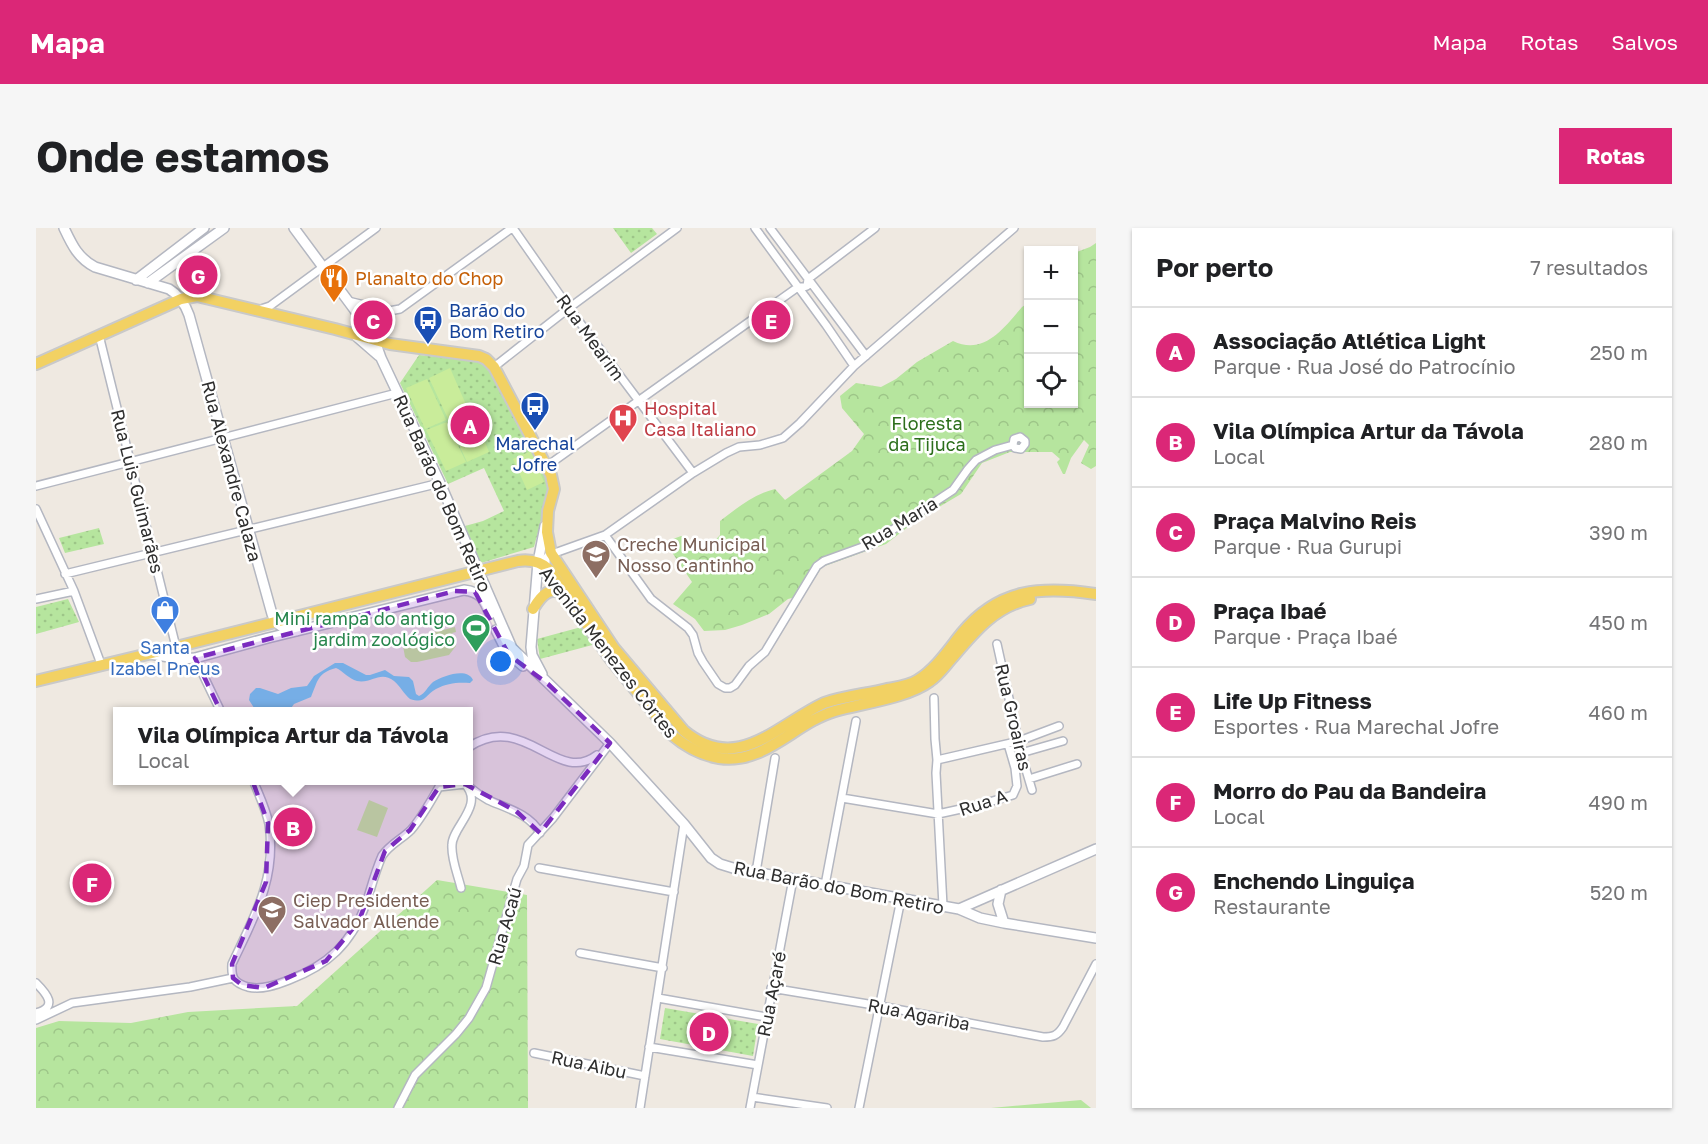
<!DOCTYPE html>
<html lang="pt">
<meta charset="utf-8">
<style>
:root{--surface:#fff;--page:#f6f6f6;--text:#202124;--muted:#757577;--line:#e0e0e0;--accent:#db2777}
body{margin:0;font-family:"Golos Text",sans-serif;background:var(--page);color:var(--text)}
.controls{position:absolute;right:18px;top:18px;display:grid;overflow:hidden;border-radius:0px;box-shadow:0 2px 4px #0004}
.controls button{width:54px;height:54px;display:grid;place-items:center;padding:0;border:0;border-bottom:2px solid var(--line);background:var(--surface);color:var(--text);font:30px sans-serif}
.you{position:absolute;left:465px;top:434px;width:21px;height:21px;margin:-15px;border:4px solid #fff;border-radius:50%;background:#1a73e8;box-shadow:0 0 0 9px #1a73e833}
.badge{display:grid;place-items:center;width:39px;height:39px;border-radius:50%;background:var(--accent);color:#fff;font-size:20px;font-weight:700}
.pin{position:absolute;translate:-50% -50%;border:3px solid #fff;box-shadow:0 2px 6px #0006}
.popup{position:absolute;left:77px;top:479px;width:360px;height:78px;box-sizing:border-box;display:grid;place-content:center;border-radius:0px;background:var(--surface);filter:drop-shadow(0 2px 4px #0005);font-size:20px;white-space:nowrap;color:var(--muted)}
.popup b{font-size:22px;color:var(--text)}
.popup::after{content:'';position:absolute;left:50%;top:100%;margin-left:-12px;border:12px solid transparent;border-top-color:var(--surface)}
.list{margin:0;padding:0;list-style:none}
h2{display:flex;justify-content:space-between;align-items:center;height:78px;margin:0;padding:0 24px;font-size:26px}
h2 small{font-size:20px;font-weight:400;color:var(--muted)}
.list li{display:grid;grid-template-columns:39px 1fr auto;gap:18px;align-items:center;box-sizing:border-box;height:90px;padding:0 24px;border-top:2px solid var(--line)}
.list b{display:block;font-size:22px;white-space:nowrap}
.list p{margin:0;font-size:20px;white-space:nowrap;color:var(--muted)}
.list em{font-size:20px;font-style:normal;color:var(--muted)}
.icon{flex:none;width:33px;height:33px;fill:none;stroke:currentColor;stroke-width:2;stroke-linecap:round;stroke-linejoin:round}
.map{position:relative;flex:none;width:1060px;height:880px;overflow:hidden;border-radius:0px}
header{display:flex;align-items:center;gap:36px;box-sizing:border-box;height:84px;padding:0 30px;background:var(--accent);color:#fff}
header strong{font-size:28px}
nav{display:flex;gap:33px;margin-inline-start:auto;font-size:21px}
.intro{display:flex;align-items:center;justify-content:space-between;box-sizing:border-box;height:144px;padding:0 36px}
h1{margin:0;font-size:42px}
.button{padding:15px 27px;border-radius:0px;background:var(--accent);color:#fff;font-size:21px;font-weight:700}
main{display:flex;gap:36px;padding:0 36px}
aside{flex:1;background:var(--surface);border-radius:0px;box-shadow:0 2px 4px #0004}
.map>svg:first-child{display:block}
.grass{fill:url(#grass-dots)}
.forest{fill:url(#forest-crowns)}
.pitch{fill:#c9ec9a}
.water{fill:#75cff0}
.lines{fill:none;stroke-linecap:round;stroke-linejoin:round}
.street-casing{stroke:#b4b7c1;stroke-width:10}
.secondary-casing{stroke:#b4b7c1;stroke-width:12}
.primary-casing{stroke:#c9c9c9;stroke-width:14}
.street{stroke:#fff;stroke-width:7}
.secondary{stroke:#fff;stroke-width:9}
.primary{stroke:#f2d163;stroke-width:10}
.marked{fill:#7b2cbf;fill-opacity:0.2;stroke:#7b2cbf;stroke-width:4.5;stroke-dasharray:12 8;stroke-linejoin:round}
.labels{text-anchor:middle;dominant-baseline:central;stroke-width:5;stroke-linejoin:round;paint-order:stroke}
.food-label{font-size:18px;fill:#c56008;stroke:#fff;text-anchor:start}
.transit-label{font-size:18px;fill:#164399;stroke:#fff;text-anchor:start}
.street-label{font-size:18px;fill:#2e2e2e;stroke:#fff}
.health-label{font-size:18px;fill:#be3a42;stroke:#fff;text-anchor:start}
.park-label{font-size:18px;fill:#2c6e1b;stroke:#fff}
.education-label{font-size:18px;fill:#785e54;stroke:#fff;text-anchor:start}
.leisure-label{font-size:18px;fill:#27864d;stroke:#fff;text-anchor:end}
.shop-label{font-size:18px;fill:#366cbe;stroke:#fff}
</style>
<header>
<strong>Mapa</strong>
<nav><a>Mapa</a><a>Rotas</a><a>Salvos</a></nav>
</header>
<div class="intro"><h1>Onde estamos</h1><a class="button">Rotas</a></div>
<main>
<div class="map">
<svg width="1060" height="880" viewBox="0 0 1060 880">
<defs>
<pattern id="grass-dots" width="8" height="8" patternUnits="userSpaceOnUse" patternTransform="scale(1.5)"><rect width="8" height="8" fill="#b6e59e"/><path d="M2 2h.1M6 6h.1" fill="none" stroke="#9dc588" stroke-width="1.8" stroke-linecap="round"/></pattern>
<pattern id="forest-crowns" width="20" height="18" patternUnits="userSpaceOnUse" patternTransform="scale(1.5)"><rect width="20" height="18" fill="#b6e59e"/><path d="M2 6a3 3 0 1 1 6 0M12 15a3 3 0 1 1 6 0" fill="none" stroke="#9dc588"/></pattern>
</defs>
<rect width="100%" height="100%" fill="#efe9e1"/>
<path class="grass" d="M577 0H616L621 6 595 25Z
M383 127 441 133 449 136 454 141 511 250 513 263 498 319 445 335 429 298 447 293 468 283 448 240 412 256 364 155Z
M63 300 68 316 29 325 23 310Z
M32 371 43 394 0 406V379Z
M549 398 560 416 504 431 501 411Z
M629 780 722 796 717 828 624 811Z"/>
<path class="forest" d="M1060 15V238L1055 241 1045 235 1053 217 1048 212 1035 230 1029 246H1027L1021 234 1024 231 1016 224H974L946 235 925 266 881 292 850 316 786 339 768 367 752 371 733 386 706 397 689 402 668 403 659 391 637 376 656 354 629 314 645 308 661 315 675 317 684 307V293C701 280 718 266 739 261L749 272 816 223 828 206 806 180 804 168 820 155 845 159 860 151 881 134 917 113C948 128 968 100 986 79L992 75 993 176H1038V25L1054 19Z
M401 652 491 667 492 880H0V800L23 793 95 795 152 784 261 778Z
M1045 872 1055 880H954H955Z"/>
<path class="pitch" d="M414 140 432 181 412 191 393 150Z
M391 151 410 192 389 201 370 160Z
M436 182 453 224 431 234 412 193Z
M411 194 430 234 410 243 390 202Z
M495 223 508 254 491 262 477 231Z
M419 399 420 404 416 405 419 411 420 418 413 427 381 434H375L369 429 367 418 374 410Z
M333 572 352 580 341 609 321 602Z"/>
<path class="water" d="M299 435H307L330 447H334L349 442 358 448 373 449 377 453 380 466 383 468C390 465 391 459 397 454 407 448 431 439 437 452L434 455C422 454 411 455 400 461 388 468 390 476 374 471 368 466 364 458 358 453 344 442 336 456 321 453 313 451 307 443 300 440 281 445 282 453 275 469L258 476 253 483H220L213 472 214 466 220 460H224L242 466 255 460 271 458 278 448Z"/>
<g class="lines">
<g class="street-casing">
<path id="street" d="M477 0 533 80 657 245
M719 0 790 97 818 138
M734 0 830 128
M312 73 353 83 364 81 476 0
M225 81 234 78 340 0
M63 107 140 419
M458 139 533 80 641 0
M511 238 762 59H768L771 58 772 51 839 0
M0 258 361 165
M0 281 38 363 65 436
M569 307 615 371 652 400 657 407 662 425 667 434 682 456 689 460H694L699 457 713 438 729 424 781 338 788 333 835 316 917 262 932 241 940 232 959 222 977 217 979 220 985 221 989 216V213L984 209 978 211 977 217
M510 338V330L513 327 569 307 657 245 690 225 703 219 724 217 747 210 764 195 818 138 978 0
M29 346 404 255
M0 371 38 363
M961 416 985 525 996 562
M159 430 185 484
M898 470 899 511 901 532 900 545 907 678
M433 519C488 482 521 558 561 527
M985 525 1027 513
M901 532 983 513 1023 498
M993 551 1041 536
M217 552C223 567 230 581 233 596 241 651 218 689 196 736 195 750 198 755 212 759 226 762 240 757 253 752 292 737 315 716 330 676 335 660 339 644 346 628 353 617 366 611 375 602 388 587 397 569 407 552
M432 558C438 563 445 568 452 572 470 580 494 586 504 605
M403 559 429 556C449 577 416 599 416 617 415 631 422 647 425 660
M806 570 902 586 943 577 977 567 981 558 979 540 972 516
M503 640 638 664
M720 644 739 530
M789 657 820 493
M544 725 627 740
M0 755C10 765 23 779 0 785
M735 760 844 778 1007 809C1017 809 1021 808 1027 799L1060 736
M622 770 730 789
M0 792 36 775 154 759 197 750
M613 819 722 837
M498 825 609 848
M716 869 791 880
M362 880 379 847 420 806 433 790 450 760 481 651 488 638 492 617 517 590 574 515
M604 880 648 596
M714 880 757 651
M823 880 865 671"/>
</g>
<g class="secondary-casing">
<path id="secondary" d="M28 0C36 17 42 30 59 39L133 61C143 67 149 76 153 87L236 386C240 398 248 401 260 403
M258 0 318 81 339 113 345 130 404 255 476 420 574 515 648 596 675 630 684 636 697 640 923 681 944 690 968 695 1060 710
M100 52 168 0
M112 55 188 0
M320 108 343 128
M460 402 471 424 487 438
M114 426 146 431 159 430 232 410 428 362C445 364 448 371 454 386
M506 446 496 427 495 419 502 334 509 298
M965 662 962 676 968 695
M923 681 1060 621"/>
</g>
<g class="primary-casing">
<path id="primary" d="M0 136 145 71 161 68 299 101 354 116 443 128 450 131 458 139 515 247 518 261 512 283 511 304 515 325 578 420 648 503C701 547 741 497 788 475 808 468 831 466 851 461 862 459 873 458 882 452 900 441 913 421 926 405 963 360 1006 358 1060 366
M497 381C506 366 515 356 532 369
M0 453 112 426 482 333C494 331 505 334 514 342L573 429 635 506C650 519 664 527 683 530 729 537 758 495 799 483 827 475 871 470 894 453 903 447 909 438 916 430 938 404 959 378 994 371"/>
</g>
<use href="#street" class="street"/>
<use href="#secondary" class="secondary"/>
<use href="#primary" class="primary"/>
</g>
<path class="marked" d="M419 363 439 364 473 427 512 456 574 515 504 605 480 583 429 556 403 559 374 602 349 623 323 693 290 733 228 760 206 757 197 750 196 736 230 654 232 595 211 538 159 430Z"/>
<defs>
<g id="restaurant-pin" transform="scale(1.5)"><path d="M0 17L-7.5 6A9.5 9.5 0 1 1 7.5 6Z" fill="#e8710a" stroke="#fff"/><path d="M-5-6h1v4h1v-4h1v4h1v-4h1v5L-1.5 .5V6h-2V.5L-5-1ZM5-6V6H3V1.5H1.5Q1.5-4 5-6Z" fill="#fff"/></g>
<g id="bus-pin" transform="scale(1.5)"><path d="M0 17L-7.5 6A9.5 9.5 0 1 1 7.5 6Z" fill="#1a4fb4" stroke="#fff"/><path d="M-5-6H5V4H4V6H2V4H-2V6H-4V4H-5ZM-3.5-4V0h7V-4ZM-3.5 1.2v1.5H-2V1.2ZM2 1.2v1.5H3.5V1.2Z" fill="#fff"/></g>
<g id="hospital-pin" transform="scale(1.5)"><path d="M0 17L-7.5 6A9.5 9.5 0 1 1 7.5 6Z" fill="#e0444e" stroke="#fff"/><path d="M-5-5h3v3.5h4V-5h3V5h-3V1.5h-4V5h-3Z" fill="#fff"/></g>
<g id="school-pin" transform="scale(1.5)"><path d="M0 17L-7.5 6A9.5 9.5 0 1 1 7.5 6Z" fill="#8d6e63" stroke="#fff"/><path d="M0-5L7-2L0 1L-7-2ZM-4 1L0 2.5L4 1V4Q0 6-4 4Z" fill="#fff"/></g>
<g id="shop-pin" transform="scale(1.5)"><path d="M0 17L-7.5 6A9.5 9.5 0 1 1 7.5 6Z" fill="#3f7fe0" stroke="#fff"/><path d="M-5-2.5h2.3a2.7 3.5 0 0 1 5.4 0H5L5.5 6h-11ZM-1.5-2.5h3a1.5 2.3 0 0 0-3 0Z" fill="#fff"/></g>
<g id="stadium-pin" transform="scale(1.5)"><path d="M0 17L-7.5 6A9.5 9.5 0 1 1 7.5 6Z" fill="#2e9e5b" stroke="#fff"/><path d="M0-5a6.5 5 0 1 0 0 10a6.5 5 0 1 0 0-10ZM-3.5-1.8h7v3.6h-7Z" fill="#fff"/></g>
</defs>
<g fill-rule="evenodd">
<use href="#restaurant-pin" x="298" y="50"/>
<use href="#bus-pin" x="392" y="92"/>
<use href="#bus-pin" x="499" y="178"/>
<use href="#hospital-pin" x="587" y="190"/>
<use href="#school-pin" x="560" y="326"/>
<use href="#shop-pin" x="129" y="382"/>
<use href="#stadium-pin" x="440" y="400"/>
<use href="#school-pin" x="236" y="682"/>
</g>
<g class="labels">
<g class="food-label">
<text x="319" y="50">Planalto do Chop</text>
</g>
<g class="transit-label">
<text x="413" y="82">Barão do<tspan x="413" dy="21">Bom Retiro</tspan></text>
<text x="499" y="215" text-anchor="middle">Marechal<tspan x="499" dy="21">Jofre</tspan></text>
</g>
<g class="street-label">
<text transform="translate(555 109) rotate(54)">Rua Mearim</text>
<text transform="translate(196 243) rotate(75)">Rua Alexandre Calaza</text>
<text transform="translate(102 263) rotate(76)">Rua Luis Guimarães</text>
<text transform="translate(407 265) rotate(66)">Rua Barão do Bom Retiro</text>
<text transform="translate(863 295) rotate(-31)">Rua Maria</text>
<text transform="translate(573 424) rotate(52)">Avenida Menezes Côrtes</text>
<text transform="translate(978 489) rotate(77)">Rua Groairas</text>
<text transform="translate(947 574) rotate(-18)">Rua A</text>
<text transform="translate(803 659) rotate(11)">Rua Barão do Bom Retiro</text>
<text transform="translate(468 698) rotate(-74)">Rua Acaú</text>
<text transform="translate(735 766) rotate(-79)">Rua Açaré</text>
<text transform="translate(883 786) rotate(11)">Rua Agariba</text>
<text transform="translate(553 836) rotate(12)">Rua Aibu</text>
</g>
<g class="health-label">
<text x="608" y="180">Hospital<tspan x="608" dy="21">Casa Italiano</tspan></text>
</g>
<g class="park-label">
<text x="891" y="195">Floresta<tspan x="891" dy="21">da Tijuca</tspan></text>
</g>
<g class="education-label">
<text x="581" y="316">Creche Municipal<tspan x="581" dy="21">Nosso Cantinho</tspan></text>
<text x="257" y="672">Ciep Presidente<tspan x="257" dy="21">Salvador Allende</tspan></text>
</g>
<g class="leisure-label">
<text x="419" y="390">Mini rampa do antigo<tspan x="419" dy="21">jardim zoológico</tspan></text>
</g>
<g class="shop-label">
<text x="129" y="419">Santa<tspan x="129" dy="21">Izabel Pneus</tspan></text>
</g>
</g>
</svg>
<div class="controls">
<button>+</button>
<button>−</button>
<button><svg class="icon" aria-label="locate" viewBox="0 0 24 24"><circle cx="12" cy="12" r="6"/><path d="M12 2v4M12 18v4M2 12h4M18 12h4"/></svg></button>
</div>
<div class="you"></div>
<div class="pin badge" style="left:434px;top:197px">A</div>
<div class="pin badge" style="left:257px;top:599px">B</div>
<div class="popup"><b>Vila Olímpica Artur da Távola</b>Local</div>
<div class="pin badge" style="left:337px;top:92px">C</div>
<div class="pin badge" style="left:673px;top:804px">D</div>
<div class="pin badge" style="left:735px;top:92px">E</div>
<div class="pin badge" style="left:56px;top:655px">F</div>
<div class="pin badge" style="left:162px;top:47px">G</div>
</div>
<aside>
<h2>Por perto<small>7 resultados</small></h2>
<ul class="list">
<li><span class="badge">A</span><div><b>Associação Atlética Light</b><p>Parque · Rua José do Patrocínio</p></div><em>250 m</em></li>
<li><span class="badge">B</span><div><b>Vila Olímpica Artur da Távola</b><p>Local</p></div><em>280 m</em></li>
<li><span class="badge">C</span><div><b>Praça Malvino Reis</b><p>Parque · Rua Gurupi</p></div><em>390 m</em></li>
<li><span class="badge">D</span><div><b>Praça Ibaé</b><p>Parque · Praça Ibaé</p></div><em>450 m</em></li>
<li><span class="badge">E</span><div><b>Life Up Fitness</b><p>Esportes · Rua Marechal Jofre</p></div><em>460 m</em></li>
<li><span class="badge">F</span><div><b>Morro do Pau da Bandeira</b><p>Local</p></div><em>490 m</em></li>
<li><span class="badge">G</span><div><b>Enchendo Linguiça</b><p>Restaurante</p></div><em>520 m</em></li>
</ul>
</aside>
</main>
